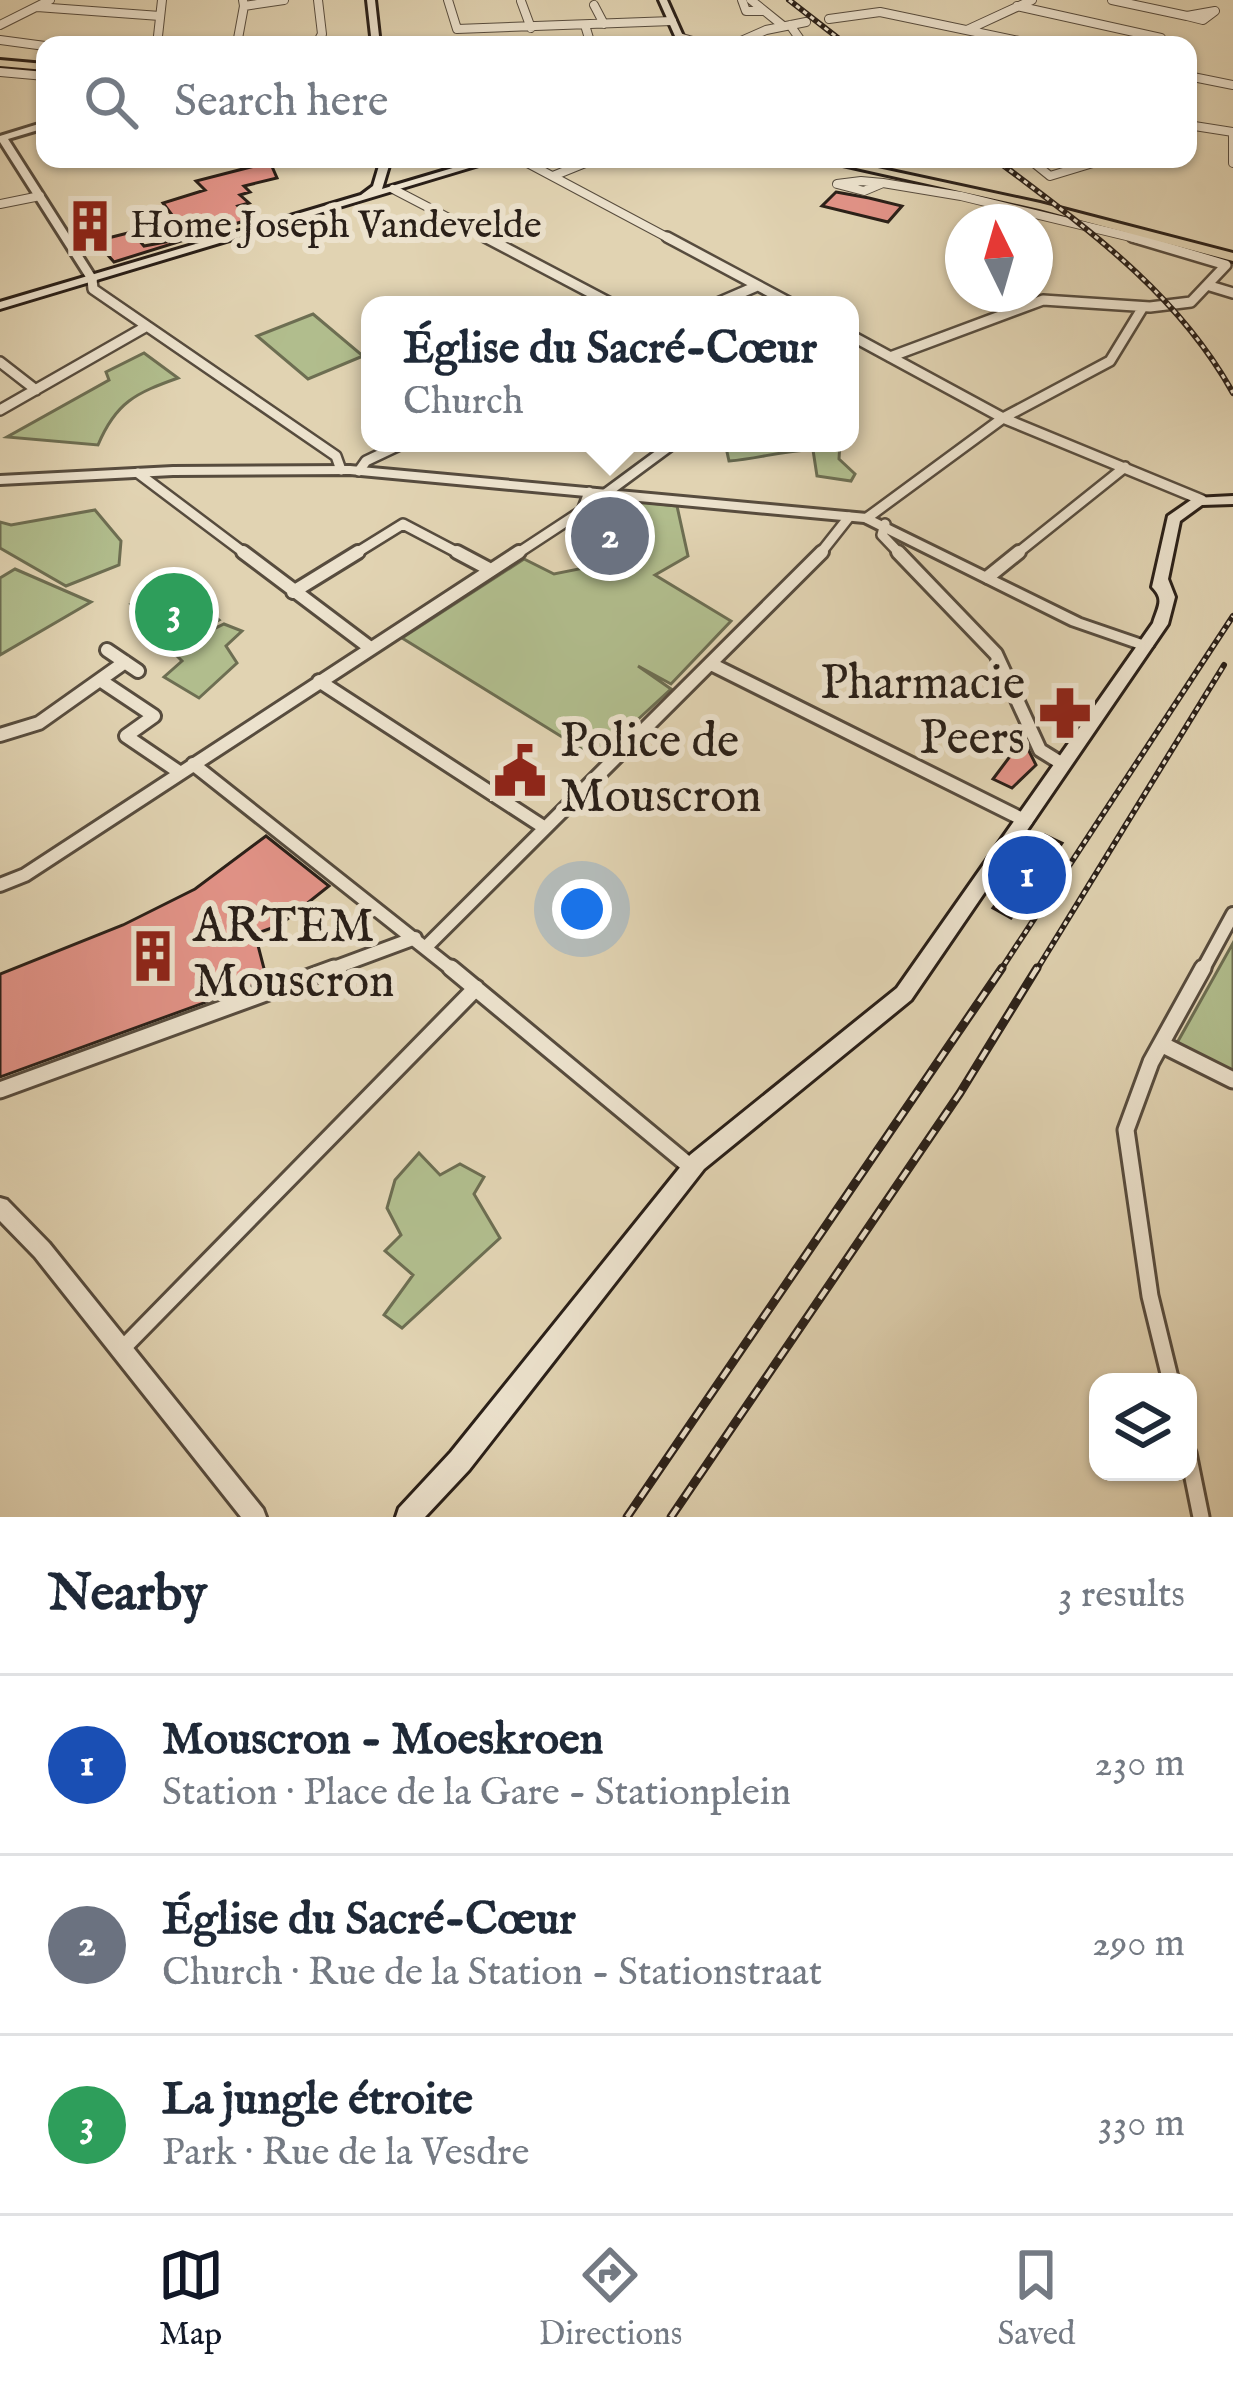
<!DOCTYPE html>
<meta charset="utf-8">
<style>
:root{--surface:#fff;--page:#f2f2f3;--text:#1f2937;--muted:#747a83;--line:#e0e1e3;--accent:#111827}
body{margin:0;font-family:"IM FELL English",serif;background:var(--page);color:var(--text)}
.controls{position:absolute;right:36px;bottom:36px;display:grid;overflow:hidden;border-radius:24px;box-shadow:0 3px 9px #0004}
.controls button{width:108px;height:108px;display:grid;place-items:center;padding:0;border:0;border-bottom:3px solid var(--line);background:var(--surface);color:var(--text);font:60px sans-serif}
.compass{position:absolute;left:945px;top:204px;width:108px;height:108px;border-radius:50%;background:var(--surface);box-shadow:0 3px 9px #0004;rotate:355deg}
.you{position:absolute;left:582px;top:909px;width:42px;height:42px;margin:-30px;border:9px solid #fff;border-radius:50%;background:#1a73e8;box-shadow:0 0 0 18px #1a73e833}
.badge{display:grid;place-items:center;width:78px;height:78px;border-radius:50%;background:var(--accent);color:#fff;font-size:39px;font-weight:700}
.pin{position:absolute;translate:-50% -50%;border:6px solid #fff;box-shadow:0 3px 12px #0006}
.popup{position:absolute;left:361px;top:296px;width:498px;height:156px;box-sizing:border-box;display:grid;place-content:center;border-radius:24px;background:var(--surface);filter:drop-shadow(0 3px 9px #0005);font-size:39px;white-space:nowrap;color:var(--muted)}
.popup b{font-size:45px;color:var(--text)}
.popup::after{content:'';position:absolute;left:50%;top:100%;margin-left:-24px;border:24px solid transparent;border-top-color:var(--surface)}
.list{margin:0;padding:0;list-style:none}
h2{display:flex;justify-content:space-between;align-items:center;height:156px;margin:0;padding:0 48px;font-size:51px}
h2 small{font-size:39px;font-weight:400;color:var(--muted)}
.list li{display:grid;grid-template-columns:78px 1fr auto;gap:36px;align-items:center;box-sizing:border-box;height:180px;padding:0 48px;border-top:3px solid var(--line)}
.list b{display:block;font-size:45px;white-space:nowrap}
.list p{margin:0;font-size:39px;white-space:nowrap;color:var(--muted)}
.list em{font-size:39px;font-style:normal;color:var(--muted)}
.icon{flex:none;width:66px;height:66px;fill:none;stroke:currentColor;stroke-width:2;stroke-linecap:round;stroke-linejoin:round}
.map{position:relative;flex:none;width:1233px;height:1517px;overflow:hidden}
.search{position:absolute;background:var(--surface);box-shadow:0 3px 9px #0004;left:36px;right:36px;top:36px;height:132px;display:flex;align-items:center;gap:30px;box-sizing:border-box;padding:0 42px;border-radius:24px;color:var(--muted);font-size:45px}
.sheet{height:696px;background:var(--surface)}
nav{display:flex;justify-content:space-around;align-items:center;box-sizing:border-box;height:168px;border-top:3px solid var(--line);background:var(--surface);font-size:33px;color:var(--muted)}
nav a{display:grid;justify-items:center;gap:6px}
nav .on{color:var(--accent)}
.map>svg:first-child{display:block}
.green{fill:#b1bd8d;stroke:#6d6e52;stroke-width:3}
.building{fill:#e39388;stroke:#291f18;stroke-width:3}
.lines{fill:none;stroke-linecap:round;stroke-linejoin:round}
.minor-far3-casing{stroke:#574c3e;stroke-width:10}
.minor-far2-casing{stroke:#574c3e;stroke-width:14}
.minor-far1-casing{stroke:#574c3e;stroke-width:18}
.minor-casing{stroke:#574c3e;stroke-width:21}
.tertiary-casing{stroke:#574c3e;stroke-width:6}
.secondary-casing{stroke:#291f18;stroke-width:6}
.trunk-casing{stroke:#291f18;stroke-width:6}
.minor-far3{stroke:#ece2cd;stroke-width:8}
.minor-far2{stroke:#ece2cd;stroke-width:9}
.minor-far1{stroke:#ece2cd;stroke-width:12}
.minor{stroke:#ece2cd;stroke-width:15}
.tertiary{fill:#ece2cd;fill-rule:evenodd}
.secondary{fill:#ece2cd;fill-rule:evenodd}
.trunk{fill:#e1d3b2;fill-rule:evenodd}
.rail-far1-casing{stroke:#291f18;stroke-width:6}
.rail-casing{stroke:#291f18;stroke-width:9}
.rail-far1{stroke:#ece2cd;stroke-width:3;stroke-dasharray:4.5;stroke-linecap:butt}
.rail{stroke:#ece2cd;stroke-width:4.5;stroke-dasharray:12;stroke-linecap:butt}
.labels{text-anchor:middle;dominant-baseline:central;stroke-width:12;stroke-linejoin:round;paint-order:stroke}
.far-poi-label{font-size:39px;fill:#291f18;stroke:#ece2cd;text-anchor:start}
.poi-label{font-size:48px;fill:#291f18;stroke:#ece2cd;text-anchor:start}
</style>
<div class="map">
<svg width="1233" height="1517" viewBox="0 0 1233 1517">
<rect width="100%" height="100%" fill="#e1d3b2"/>
<filter id="stains"><feTurbulence type="fractalNoise" baseFrequency=".00167" numOctaves="4"/><feColorMatrix values="0 0 0 0 .2 0 0 0 0 .09 0 0 0 0 .02 0 0 0 .5 -.17"/></filter>
<radialGradient id="worn" r=".72"><stop offset=".6" stop-color="#630" stop-opacity="0"/><stop offset="1" stop-color="#630" stop-opacity=".3"/></radialGradient>
<path class="green" d="M313 314 363 356 308 379 257 336Z
M144 353 178 378C136 393 116 402 98 445L7 437 109 380 106 372Z
M725 443H840L839 459 855 474 851 481 817 476 813 450C782 450 759 459 729 461Z
M633 501 677 506 688 556 655 575 731 621 671 684 638 666 671 689 596 758 402 638 524 559 554 574 614 562 622 553Z
M95 510 121 541 119 565 66 586 0 548V522L11 525Z
M15 569 91 602 0 655V578Z
M200 586 209 594 197 601 219 620 175 644 131 604 153 593 166 604Z
M224 624 242 631 226 646 237 663 199 698 164 677 182 661 171 650Z
M1233 943V1072L1177 1043Z
M419 1153 440 1175 460 1164 484 1177 474 1194 500 1238 402 1328 384 1315 413 1275 385 1251 401 1235 387 1208 395 1180Z"/>
<path class="building" d="M270 162 277 178 244 186 250 192 240 195 249 203 238 206 251 219 214 230 200 221 181 227 163 203 205 190 196 181Z
M836 192 869 198 902 206 888 222 822 206Z
M90 211 108 238 132 232 144 246 197 236 114 262 74 217Z
M600 518 628 521 619 555 610 560 592 551Z
M1023 739 1036 765 1012 788 993 779Z
M1045 835 1062 843 1011 918 993 908Z
M266 836 329 886 280 925 255 934 267 980 0 1077V974L123 925 195 889Z"/>
<g class="lines">
<g class="minor-far3-casing">
<path id="minor-far3" d="M243 0 244 6 284 0
M448 0 457 29 672 21
M742 0 746 11H764
M751 0 782 25
M1112 0 1187 16
M521 1 531 28
M594 5 604 24
M1017 6 1161 38
M37 7 160 16
M1215 11 1203 20 1187 16Z
M829 19 880 12 1038 45
M0 25 50 0
M585 25 591 45
M790 25 804 45
M967 30 1032 0
M679 37 706 45
M0 40 45 46
M157 45 162 0
M190 45 237 44 244 6
M316 45 322 34 318 0
M732 45 766 30 806 22
M0 72 45 76
M1188 76 1233 85
M1188 125 1233 132
M1233 134V163
M520 159 672 240
M1029 159 1050 176 1106 159
M553 176 595 159
M861 181 883 183 864 191 837 184Z
M883 183 961 196 1143 240
M393 189 491 240
M0 204 40 196"/>
</g>
<g class="minor-far2-casing">
<path id="minor-far2" d="M485 237 614 305
M667 237 794 305
M92 279 93 289 336 456 341 470
M1210 286 1233 293
M713 305 757 286
M850 335 1003 418 1202 500
M890 357 1043 300 1150 307 1191 302 1226 265 1132 237
M0 362 36 390
M0 410 147 326
M359 471 366 461 404 443
M138 473 247 555
M605 494 674 443
M867 518 1003 418 1110 361 1143 307
M885 524 882 535 901 555
M353 555 403 524 462 555
M515 555 582 511 589 492
M819 555 849 517
M1015 555 1125 467"/>
</g>
<g class="minor-far1-casing">
<path id="minor-far1" d="M243 552 369 647
M457 552 489 569
M898 552 996 654 1040 750 1061 763
M988 577 1019 552
M293 592 358 552
M107 650 138 671
M711 664 1026 821
M100 680 154 716 126 736 179 772
M319 681 545 828
M0 735 39 723 125 662
M193 764 454 971
M0 885 25 875 519 552
M426 947 822 552
M326 971 415 938
M1202 971 1233 914"/>
</g>
<g class="minor-casing">
<path id="minor" d="M451 968 692 1168
M1161 1044 1233 1080
M0 1090 334 968
M121 1350 476 988
M1171 1382 1150 1296 1126 1130 1151 1062 1203 968
M1188 1453 1201 1517"/>
</g>
<g class="tertiary-casing">
<path id="tertiary" d="M45 122V128L8 139 97 279 96 281 87 279 0 142V136Z
M350 466 867 514 1081 619 1151 643 1153 646 1146 651 1071 625 864 522 350 474 173 475 0 484V476L173 467Z
M0 1198 7 1200 49 1243 263 1509 266 1517H241L35 1257 0 1221Z"/>
</g>
<g class="secondary-casing">
<path id="secondary" d="M367 0H375L380 45H372Z
M659 0H667L687 45H679Z
M381 159H391L382 189 483 159H499L0 309V302L361 195 373 186Z
M1233 496V504L1202 505 1180 521 1168 579 1175 597 1168 624 911 1000 704 1169 469 1470 425 1517H396L399 1508 451 1452 690 1155 897 988 1153 623C1158 606 1165 600 1152 587L1168 516 1194 498Z"/>
</g>
<g class="trunk-casing">
<path id="trunk" d="M0 60 45 64V70L0 66Z
M816 159H836L1040 203 1233 253V261L1039 209Z"/>
</g>
<use href="#minor-far3" class="minor-far3"/>
<use href="#minor-far2" class="minor-far2"/>
<use href="#minor-far1" class="minor-far1"/>
<use href="#minor" class="minor"/>
<use href="#tertiary" class="tertiary"/>
<use href="#secondary" class="secondary"/>
<use href="#trunk" class="trunk"/>
<g class="rail-far1-casing">
<path id="rail-far1" d="M789 0 847 45
M995 159C1086 228 1176 291 1233 393
M1000 971 1233 616
M1036 971 1224 665"/>
</g>
<g class="rail-casing">
<path id="rail" d="M627 1517 1002 968
M671 1517 960 1093 1037 968"/>
</g>
<use href="#rail-far1" class="rail-far1"/>
<use href="#rail" class="rail"/>
</g>
<defs>
<g id="building-bare" transform="scale(4.14)"><path d="M-4-6H4V6H1V3H-1V6H-4ZM-2.5-4.3h1.7v1.8h-1.7ZM.8-4.3h1.7v1.8H.8ZM-2.5-1h1.7V.8h-1.7ZM.8-1h1.7V.8H.8Z" fill="#8f2418" stroke="#ece2cd" stroke-width="2.5" paint-order="stroke"/></g>
<g id="pharmacy-bare" transform="scale(4.14)"><path d="M-2-6h4v4h4v4h-4v4h-4v-4h-4v-4h4Z" fill="#8f2418" stroke="#ece2cd" stroke-width="2.5" paint-order="stroke"/></g>
<g id="civic-bare" transform="scale(4.14)"><path d="M-.6-6.5H3V-4.5H.6V-3L4-1V1h2V6H-6V1h2V-1L-.6-3ZM-1.2 2.5V6h2.4V2.5Z" fill="#8f2418" stroke="#ece2cd" stroke-width="2.5" paint-order="stroke"/></g>
</defs>
<g fill-rule="evenodd">
<use href="#building-bare" x="90" y="226"/>
<use href="#pharmacy-bare" x="1065" y="713"/>
<use href="#civic-bare" x="520" y="771"/>
<use href="#building-bare" x="153" y="956"/>
</g>
<g class="labels">
<g class="far-poi-label">
<text x="130" y="226">Home Joseph Vandevelde</text>
</g>
<g class="poi-label">
<text x="1025" y="685" text-anchor="end">Pharmacie<tspan x="1025" dy="55">Peers</tspan></text>
<text x="560" y="743">Police de<tspan x="560" dy="55">Mouscron</tspan></text>
<text x="193" y="928">ARTEM<tspan x="193" dy="55">Mouscron</tspan></text>
</g>
</g>
<rect width="100%" height="100%" filter="url(#stains)"/>
<rect width="100%" height="100%" fill="url(#worn)"/>
</svg>
<div class="controls">
<button><svg class="icon" aria-label="layers" viewBox="0 0 24 24"><path d="M12 4l9 5-9 5-9-5zM3 14l9 5 9-5"/></svg></button>
</div>
<svg class="compass" viewBox="-18 -18 36 36"><path d="M0-13l5 13h-10z" fill="#e53935"/><path d="M0 13l5-13h-10z" fill="#747a83"/></svg>
<div class="you"></div>
<div class="pin badge" style="left:1027px;top:875px;background:#1a4fb4">1</div>
<div class="pin badge" style="left:610px;top:536px;background:#6b7280">2</div>
<div class="popup"><b>Église du Sacré-Cœur</b>Church</div>
<div class="pin badge" style="left:174px;top:612px;background:#2e9e5b">3</div>
<div class="search"><svg class="icon" aria-label="search" viewBox="0 0 24 24"><circle cx="10" cy="10" r="6"/><path d="M15 15l6 6"/></svg>Search here</div>
</div>
<section class="sheet">
<h2>Nearby<small>3 results</small></h2>
<ul class="list">
<li><span class="badge" style="background:#1a4fb4">1</span><div><b>Mouscron - Moeskroen</b><p>Station · Place de la Gare - Stationplein</p></div><em>230 m</em></li>
<li><span class="badge" style="background:#6b7280">2</span><div><b>Église du Sacré-Cœur</b><p>Church · Rue de la Station - Stationstraat</p></div><em>290 m</em></li>
<li><span class="badge" style="background:#2e9e5b">3</span><div><b>La jungle étroite</b><p>Park · Rue de la Vesdre</p></div><em>330 m</em></li>
</ul>
</section>
<nav>
<a class="on"><svg class="icon" aria-label="map" viewBox="0 0 24 24"><path d="M3 6l6-2 6 2 6-2v14l-6 2-6-2-6 2zM9 4v14M15 6v14"/></svg>Map</a>
<a><svg class="icon" aria-label="directions" viewBox="0 0 24 24"><path d="M12 3l9 9-9 9-9-9zM9 14v-3h6M13 9l2 2-2 2"/></svg>Directions</a>
<a><svg class="icon" aria-label="saved" viewBox="0 0 24 24"><path d="M7 4h10v16l-5-4-5 4z"/></svg>Saved</a>
</nav>
